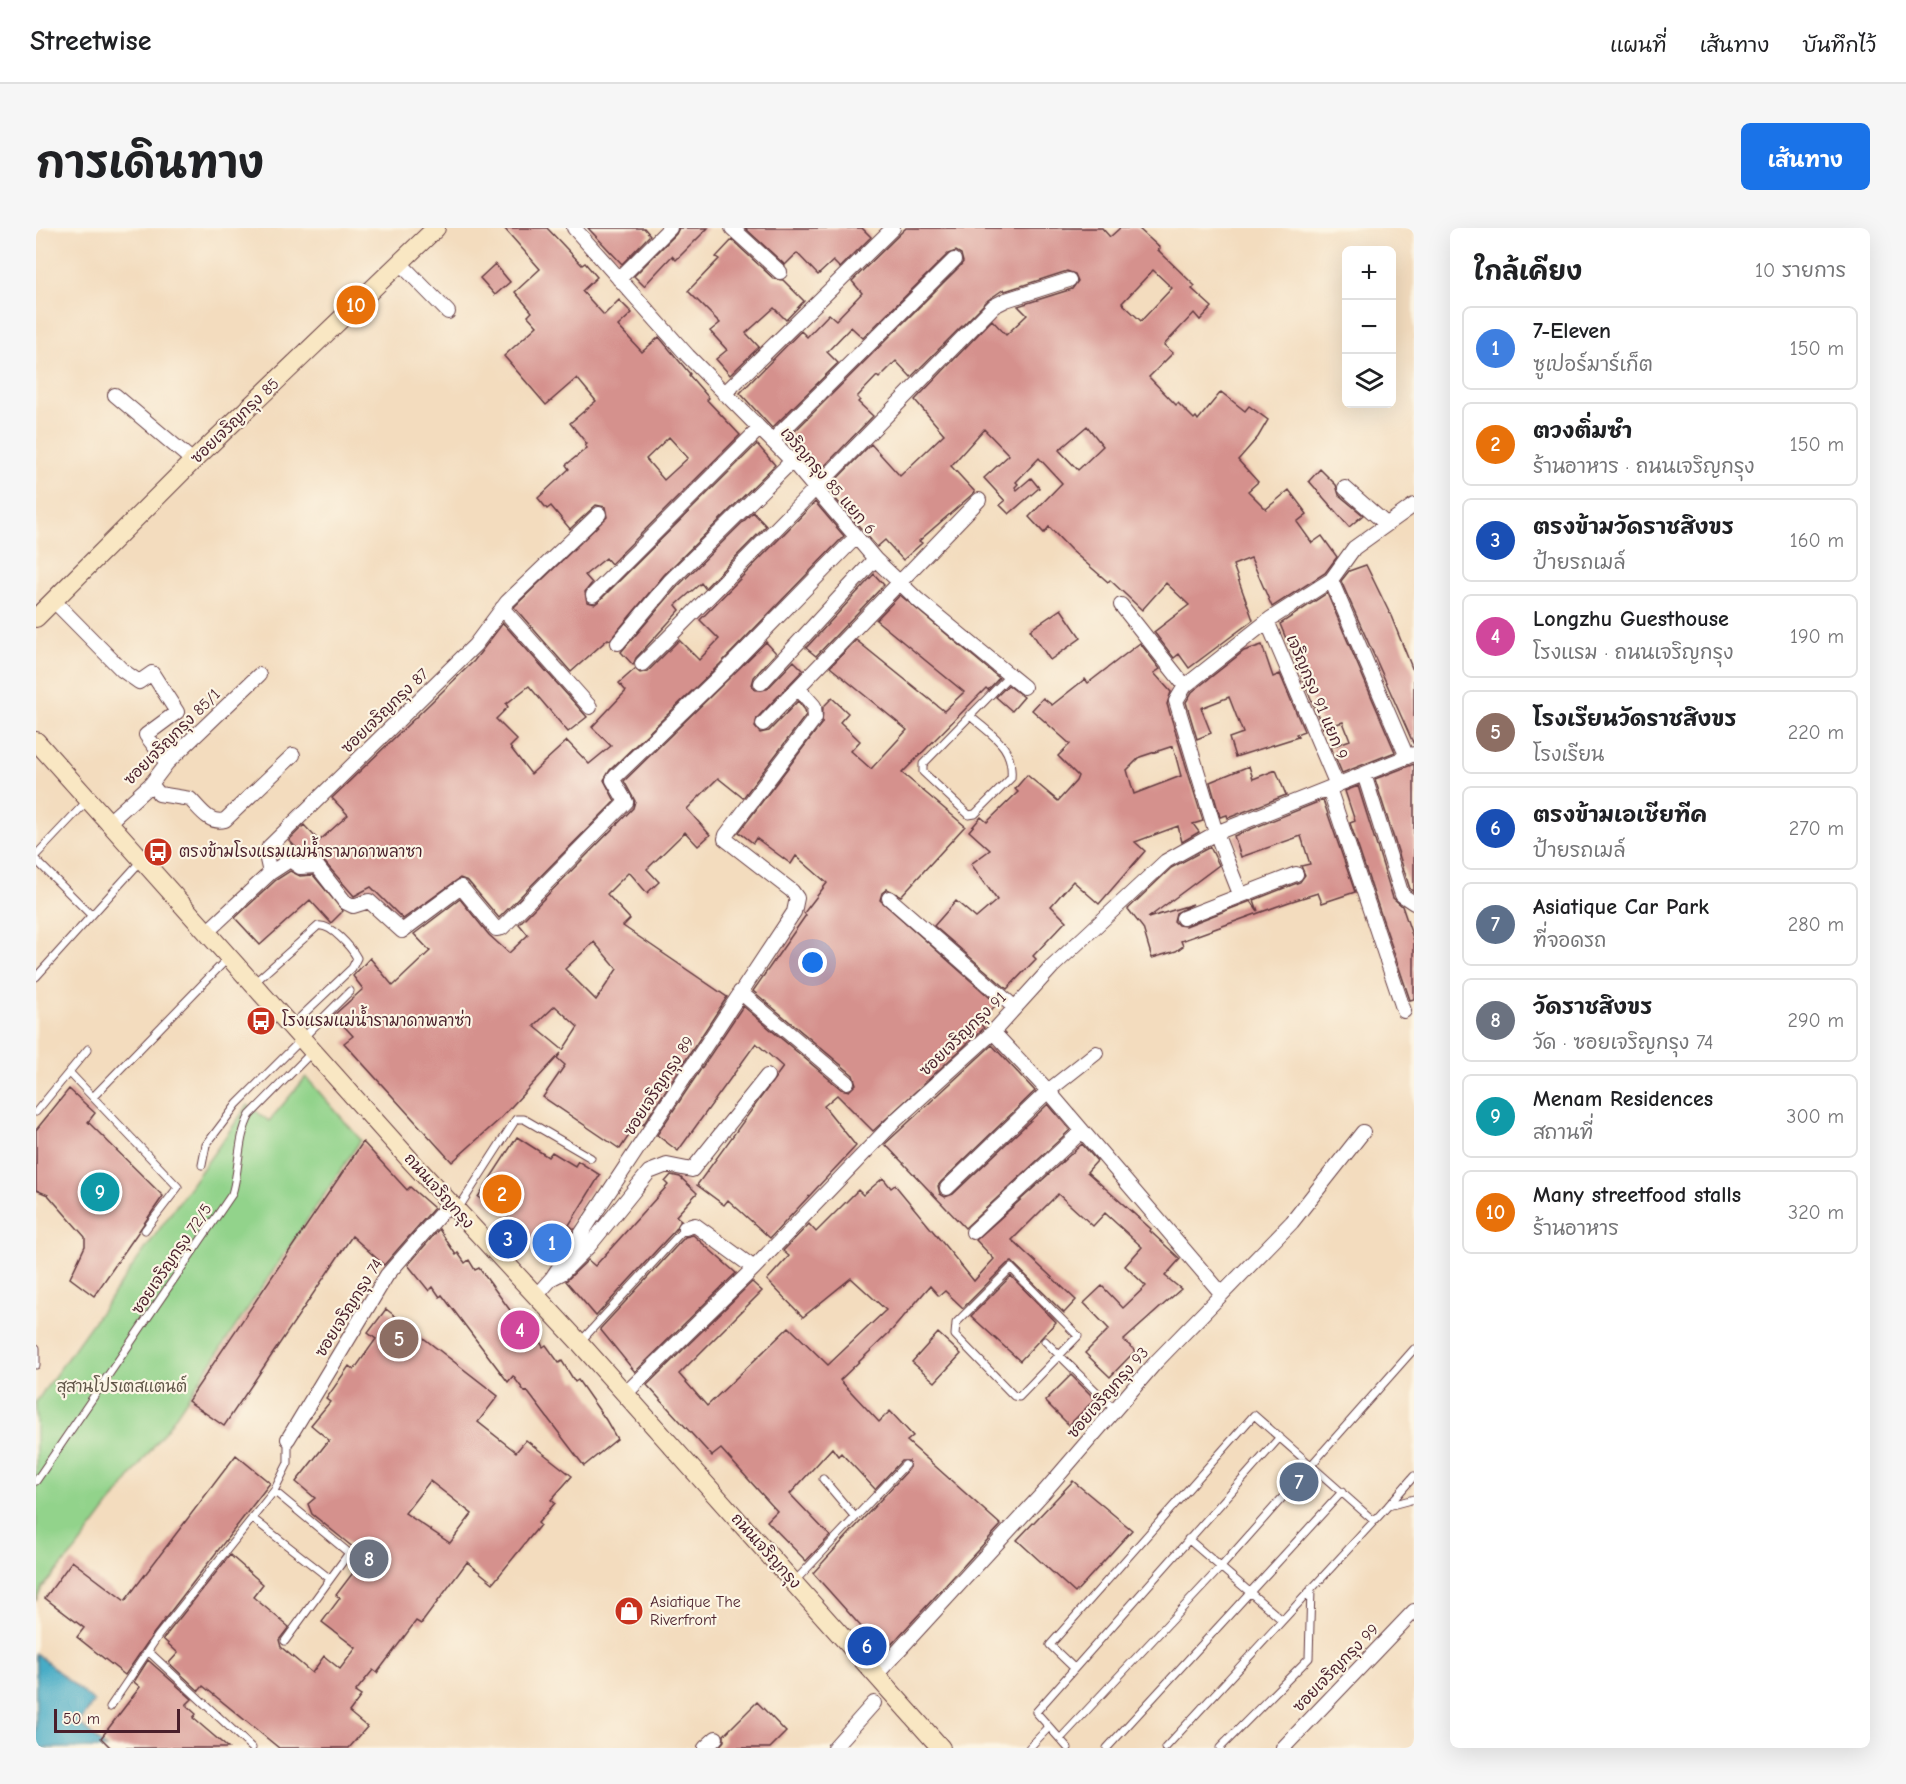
<!DOCTYPE html>
<html lang="th">
<meta charset="utf-8">
<style>
:root{--surface:#fff;--page:#f6f6f6;--text:#202124;--muted:#757577;--line:#e0e0e0;--accent:#1a73e8}
body{margin:0;font-family:"Comic Neue","Playpen Sans Thai",sans-serif;background:var(--page);color:var(--text)}
.controls{position:absolute;right:18px;top:18px;display:grid;overflow:hidden;border-radius:9px;box-shadow:0 6px 24px #0002}
.controls button{width:54px;height:54px;display:grid;place-items:center;padding:0;border:0;border-bottom:2px solid var(--line);background:var(--surface);color:var(--text);font:30px sans-serif}
.scale{position:absolute;left:18px;bottom:15px;width:126px;box-sizing:border-box;padding-left:6px;border:3px solid #4a1f2b;border-top:0;font-size:16px;line-height:21px;white-space:nowrap;color:#4a1f2b;-webkit-text-stroke:4px #fcf5e5;paint-order:stroke}
.you{position:absolute;left:777px;top:735px;width:21px;height:21px;margin:-15px;border:4px solid #fff;border-radius:50%;background:#1a73e8;box-shadow:0 0 0 9px #1a73e833}
.badge{display:grid;place-items:center;width:39px;height:39px;border-radius:50%;background:var(--accent);color:#fff;font-size:20px;font-weight:700}
.pin{position:absolute;translate:-50% -50%;border:3px solid #fff;box-shadow:0 2px 6px #0006}
.list{margin:0;padding:0;list-style:none}
h2{display:flex;justify-content:space-between;align-items:center;height:78px;margin:0;padding:0 24px;font-size:26px}
h2 small{font-size:20px;font-weight:400;color:var(--muted)}
.list li{display:grid;grid-template-columns:39px 1fr auto;gap:18px;align-items:center;box-sizing:border-box;height:84px;margin:0 12px 12px;padding:0 12px;border:2px solid var(--line);border-radius:9px}
.list b{display:block;font-size:22px;white-space:nowrap}
.list p{margin:0;font-size:20px;white-space:nowrap;color:var(--muted)}
.list em{font-size:20px;font-style:normal;color:var(--muted)}
.icon{flex:none;width:33px;height:33px;fill:none;stroke:currentColor;stroke-width:2;stroke-linecap:round;stroke-linejoin:round}
.map{position:relative;flex:none;width:1378px;height:1520px;overflow:hidden;border-radius:9px}
header{display:flex;align-items:center;gap:36px;box-sizing:border-box;height:84px;padding:0 30px;background:var(--surface);border-bottom:2px solid var(--line)}
header strong{font-size:28px}
nav{display:flex;gap:33px;margin-inline-start:auto;font-size:21px}
.intro{display:flex;align-items:center;justify-content:space-between;box-sizing:border-box;height:144px;padding:0 36px}
h1{margin:0;font-size:42px}
.button{padding:15px 27px;border-radius:9px;background:var(--accent);color:#fff;font-size:21px;font-weight:700}
main{display:flex;gap:36px;padding:0 36px}
aside{flex:1;background:var(--surface);border-radius:9px;box-shadow:0 6px 24px #0002}
.map>svg:first-child{display:block}
.green{fill:#92d38b;stroke:#6e795b;stroke-width:1.5}
.water{fill:#46acc6;stroke:#486678;stroke-width:1.5}
.building{fill:#d5918d;fill-rule:evenodd}
.lines{fill:none;stroke-linecap:round;stroke-linejoin:round}
.lane-casing{stroke:#633b41;stroke-width:9}
.street-casing{stroke:#633b41;stroke-width:16}
.secondary-casing{stroke:#633b41;stroke-width:20}
.lane{stroke:#fff;stroke-width:7}
.street{stroke:#fff;stroke-width:14}
.secondary{stroke:#f9e7c3;stroke-width:18}
.labels{text-anchor:middle;dominant-baseline:central;stroke-width:4.5;stroke-linejoin:round;paint-order:stroke}
.street-label{font-size:16px;fill:#4a1f2b;stroke:#fcf5e5}
.poi-label{font-size:16px;fill:#4a1f2b;stroke:#fcf5e5;text-anchor:start}
.park-label{font-size:16px;fill:#605548;stroke:#fcf5e5}
</style>
<header>
<strong>Streetwise</strong>
<nav><a>แผนที่</a><a>เส้นทาง</a><a>บันทึกไว้</a></nav>
</header>
<div class="intro"><h1>การเดินทาง</h1><a class="button">เส้นทาง</a></div>
<main>
<div class="map">
<svg width="1378" height="1520" viewBox="0 0 1378 1520">
<rect width="100%" height="100%" fill="#fcf5e5"/>
<filter id="ink" filterUnits="userSpaceOnUse"><feTurbulence type="fractalNoise" baseFrequency=".0167" numOctaves="2"/><feDisplacementMap in="SourceGraphic" scale="12" xChannelSelector="R" yChannelSelector="G"/><feConvolveMatrix kernelMatrix="1 2 1 2 8 2 1 2 1" color-interpolation-filters="sRGB"/></filter>
<filter id="wash" filterUnits="userSpaceOnUse"><feTurbulence type="fractalNoise" baseFrequency=".008" numOctaves="4" result="noise"/><feDisplacementMap in="SourceGraphic" scale="24" xChannelSelector="R" yChannelSelector="G"/><feGaussianBlur stdDeviation="1.35" result="paint"/><feColorMatrix in="noise" values="0 0 0 0 0 0 0 0 0 0 0 0 0 0 0 0 0 1.4 0 .05"/><feComposite in="paint" operator="in"/></filter>
<g filter="url(#wash)">
<rect width="100%" height="100%" fill="#f3dcbe"/>
<path class="green" d="M270 849 325 912 132 1199 39 1323 6 1360 0 1373V1174L212 877 233 893Z"/>
<path class="water" d="M0 1425 58 1474 43 1495 70 1520H0Z"/>
<g id="blocks">
<path class="building" d="M468 0H511L546 37 549 35 561 49 546 63 568 87 583 72 596 85 582 98 606 124 623 109 654 146 653 147 673 170 671 172 704 207 575 336 570 330 549 347 556 355 549 364 551 374 559 376 563 373 721 216 739 237 628 347 574 412 572 411 535 444 478 379 571 289 569 279 560 277 534 301 515 278 511 281 502 270 533 241 530 237 551 220 549 218 551 216 534 195 560 173 541 150 510 177 468 128 501 98 492 88 496 84 479 64 504 41ZM633 209 652 230 628 252 610 231Z
M552 0H608L614 7 586 36Z
M643 0H672L640 32 636 28 608 58 598 48 640 6Z
M709 0H826L835 9 804 40 797 33 782 47 761 25 749 37Z
M870 0H1066L1074 9 1084 0H1102L1124 20 1122 22 1159 58 1156 61 1176 79 1164 92 1158 85 1128 117 1137 125 1113 149 1140 177 1142 175 1158 191 1160 189 1162 192 1185 164 1209 183 1213 178 1232 192 1222 209 1202 232 1222 254 1212 263 1230 281 1253 262 1271 286 1261 294 1276 315 1286 308 1301 329 1289 345 1236 379 1215 330 1197 337 1217 392 1153 440 1143 426 1138 430 1118 404 1153 377 1130 355 1106 382 1074 352 1072 354 1035 322 1013 299 1008 305 993 289 1026 255 1003 230 980 254 982 256 979 259 981 262 995 250 1003 260 973 286 964 277 969 273 948 250 973 227 948 201 915 238 939 264 883 313 886 315 867 332 849 312 841 319 791 261 835 216 864 248 908 206 879 172 956 92 970 107 991 87 982 78 1036 61 1042 53 1039 46 1031 43 969 63 968 61 952 72 875 149 860 133 843 150 841 148 821 169 824 172 822 174 837 188 780 247 768 233 772 229 752 210 924 38 927 34 925 26 920 23 912 26 827 110 815 99 791 124 802 135 736 200 704 165 765 103 771 109 793 86 800 92 826 65 816 53ZM1117 42 1136 60 1105 93 1086 75ZM1051 198 1067 218 1042 242 1023 222Z
M696 12 738 51 747 52 768 73 750 92 738 80 710 105 723 119 694 147 680 131 691 122 674 103 684 95 652 63 683 31 680 29Z
M459 36 474 54 459 67 444 50Z
M1284 241 1300 257 1303 267 1327 287 1313 299 1273 253Z
M779 274 808 308 684 436 574 542 568 552 579 573 463 690 432 653 424 650 367 691 335 659 318 668 285 630H267L260 626 263 623 253 612 268 597 283 613 312 587 296 570 438 433 467 395 551 489 532 504 493 458 470 476 472 479 460 491 481 512 474 519 495 546 531 513 553 536 575 518 556 499 590 463 583 455 599 441 604 445 612 443 643 412 663 432 683 411 664 392Z
M717 284 730 298 669 360 665 355 640 377 644 382 600 430 597 437 585 424 641 359Z
M1330 337 1355 388 1378 445V517L1305 353 1313 343Z
M838 346 848 357 780 428 770 420Z
M1291 365 1359 524 1306 545 1295 519 1314 512 1307 494 1287 500 1244 396Z
M864 367 963 450 952 462 950 460 866 545 929 598 865 668 851 661 846 665 844 672 961 776 943 794 948 800 837 903 801 867 788 878 820 918 734 1010 692 972 688 977 661 957 747 839 720 815 642 923 621 907 707 778 805 861 813 863 820 856 817 847 717 763 770 687 768 685 791 655 760 628 755 636 720 610 717 615 703 604 786 495 787 479 796 470 812 485 804 494 824 513 815 523 835 541 871 502 794 439 820 412 908 483 928 464 840 392Z
M1025 381 1045 410 1014 432 994 402Z
M730 414 740 425 718 449 716 457 719 462 731 461 758 433 767 442 721 490 719 499 724 505 733 503 762 473 769 482 770 487 707 570 682 550 651 581 674 607 662 618 649 604 611 641 623 654 611 665 593 644 571 666 594 691 587 698 691 769 607 897 602 894 584 921 507 869 529 837 521 830 525 825 463 892 416 934 308 815 317 808 298 787 327 761 317 748 334 730 357 758 394 723 378 706 424 671 453 707 473 725 492 707 483 696 597 580 599 573 588 553ZM558 714 581 741 560 772 529 741ZM519 778 542 799 527 822 498 798Z
M1104 415 1124 441 1118 445 1135 464 1131 476 1167 593 1157 596 1163 604 1146 614 1142 598 1099 614 1109 623 1063 676 1037 653 1015 678 1030 693 997 728 1000 731 971 761 898 698 920 673 940 690 961 672 935 636 954 622 933 603 945 589 951 594 982 564 979 561 991 547 1022 573 1040 553 1042 548 1022 528 1034 516 996 482 1007 470 1016 477 1049 451 1052 455ZM1137 518 1145 548 1098 566 1091 542 1104 529Z
M1226 417 1237 449 1244 446 1268 503 1260 506 1262 509 1199 529 1193 510 1207 505 1193 469 1165 480 1175 505 1161 511 1150 474 1156 464 1208 423Z
M972 457 988 469 976 483 960 469Z
M1378 536V664L1374 661 1339 551Z
M1213 538 1217 551 1240 542 1250 567 1192 590 1191 587 1184 589 1174 554Z
M1322 558 1357 670 1366 678 1378 713V771L1374 772 1314 595 1319 593 1309 563Z
M1287 572 1319 664 1286 675 1282 665 1253 674 1145 713 1147 718 1140 723 1116 730 1107 700 1092 681 1135 640 1174 619 1183 637 1112 690 1157 676 1140 685 1138 693 1142 697 1150 698 1215 673 1222 683 1218 672 1264 654 1269 647 1265 638 1274 636 1265 608 1205 629 1198 608Z
M254 643 264 648 277 647 307 683 295 695 274 672 224 717 199 690 240 652Z
M956 817 999 863 905 954 902 958 904 966 909 969 917 966 1012 876 1034 902 929 1000 849 916Z
M33 861 59 885 52 894 127 968 58 1068 34 1050 49 1018V1009L12 967 0 962V902Z
M481 909 512 929 516 924 539 938 542 933 564 947 533 997 538 1001 519 1030 479 1004 484 997 442 969Z
M327 914 371 962 374 959 398 980 348 1037 316 1008 188 1198 152 1173Z
M1046 916 1061 933 1051 944 1115 1001 1114 1003 1144 1031 1129 1048 1145 1061 1088 1112 1099 1123 1074 1149 1049 1125 1073 1101 1048 1075 1066 1058 1087 1080 1110 1058 1089 1038 1106 1019 1069 985 1057 998 1022 966 976 1012 1040 1072 1028 1085 976 1034 971 1036 927 1080 909 1063 903 1068 894 1058 856 1102 804 1152 843 1194 854 1183 877 1208 871 1213 965 1297 852 1420 845 1421 777 1345 873 1241V1233H865L839 1261 805 1225 802 1228 796 1220 754 1266 794 1308 770 1333 731 1293 741 1283 685 1221 676 1228 611 1157 716 1054 726 1063 643 1146 671 1178 753 1099 792 1137 850 1082 815 1050 767 1089 731 1052 753 1028 747 1023 773 996 780 1004 822 962 827 967 847 950 855 960 859 957 938 1053 958 1031 940 1012Z
M635 947 644 949 661 965 640 988 645 992 640 1001 560 1088 530 1053 552 1032 559 1038 632 957 629 954Z
M403 1001 420 1027 422 1025 429 1035 433 1032 439 1042 443 1040 496 1112 501 1108 507 1119 510 1117 523 1135 526 1133 539 1154 542 1152 570 1192 581 1211 548 1238 491 1163 489 1164 477 1148 472 1154 406 1067 404 1069 397 1059 393 1063 372 1037Z
M657 1007 700 1045 599 1144 564 1101 649 1009Z
M975 1048 1020 1094 984 1133 935 1088Z
M350 1081 462 1168 442 1194 480 1224 490 1212 536 1248 515 1272 519 1275 502 1295 504 1297 457 1355 431 1334 385 1396 380 1393 341 1445 337 1442 319 1464 325 1468 313 1484 331 1499 313 1520H243L167 1458 163 1463 133 1435 142 1425 127 1411 194 1327 227 1356 217 1369 253 1399 243 1412 245 1419 276 1445 288 1428 304 1441 320 1420 286 1394 304 1370 300 1367 329 1329 276 1286 272 1276 279 1270 260 1254 293 1212 275 1197 294 1174 290 1171 313 1138 318 1142 340 1111 332 1105ZM394 1253 436 1286 414 1315 369 1285Z
M902 1105 925 1126 899 1154 876 1134Z
M1035 1147 1059 1171 1033 1197 1009 1173Z
M200 1227 234 1255 118 1405 89 1447 41 1409 48 1400 9 1370 36 1333 89 1373Z
M1037 1253 1096 1302 1039 1365 981 1312Z
M112 1432 156 1471 150 1477 160 1486 157 1490 192 1520H75L65 1510 104 1459 98 1454Z
M721 1474 750 1504 734 1520H682L688 1513V1507Z"/>
</g>
</g>
<g filter="url(#ink)">
<use href="#blocks" fill-opacity="0" stroke="#633b41" stroke-width="1.5"/>
<g class="lines">
<g class="lane-casing">
<path id="lane" d="M933 487C956 508 978 517 975 550L939 586 933 587 887 544V536L974 447
M0 627 52 572
M0 632 55 687
M0 749 104 634
M218 755 282 698C295 696 315 719 321 730L316 740 255 798
M33 844 52 821
M57 869 192 730
M0 884 33 844 142 959 109 1002
M166 937 170 917 201 876 314 763
M422 981 480 891H488L555 930
M975 1040 1042 1108 983 1169 978 1168 919 1107 920 1095Z
M545 1113 649 1000
M1009 1113 1078 1181
M0 1120V1137
M787 1251 819 1289
M0 1253 196 966C204 941 201 910 214 887L277 823
M238 1263 313 1325 249 1413
M1352 1278 1378 1248
M216 1290 293 1350
M1152 1311 1246 1392
M758 1354 869 1237
M112 1423 216 1520
M1038 1440 1014 1417 1218 1187 1338 1293
M74 1479 122 1408 238 1263 252 1235V1211
M1024 1511 1185 1339 1378 1121
M993 1520 1013 1499
M1032 1520 1000 1484 1244 1209
M1071 1520 1306 1264
M1129 1520 1352 1278 1378 1271
M1184 1520 1273 1430 1275 1361"/>
</g>
<g class="street-casing">
<path id="street" d="M538 0 652 128 756 233 839 331 882 372 988 459
M696 0 744 44
M364 35 412 84
M583 51 634 0
M688 166 857 0
M79 167 157 233
M736 213 918 32
M1309 260 1350 296
M1295 352 1371 529
M557 367 723 201
M17 372 86 442 103 454 116 445 141 484 110 507 131 535
M1085 377 1149 458 1234 391 1295 352 1318 320 1378 277
M466 380 554 479
M1231 393 1301 557
M582 415 634 353 756 233
M606 436C725 318 840 197 958 78L970 72 1033 52
M725 455 839 331
M1149 458 1140 473 1180 605 1204 666
M727 496 943 272
M1328 546 1366 667 1378 675
M115 556 123 566 154 571C165 582 173 596 189 592L257 527
M1293 560 1368 783
M73 594 115 556 131 535 223 447
M234 645 254 632 264 639 281 638 309 674 317 678 333 673 366 703 425 659 460 701 466 700 590 574 577 552 580 548 690 442 820 309
M853 670 978 779
M1147 690 1260 646
M172 703 234 645 230 627 233 619 439 417 471 374 563 286
M704 764 811 854
M957 804 1015 866 1186 1066
M911 960 1012 863 1060 825
M649 1000 659 997 718 1040
M937 1004 1046 903
M516 1050 758 684 761 670 756 663 689 611 690 607 779 490 778 478 762 460
M500 1068 516 1050 526 1045 553 1018 613 944 631 937 656 942 731 848
M589 1166 718 1040 861 891 957 804 1016 739 1130 633 1180 605 1378 526
M252 1211 351 1047 414 975
M840 1447 1009 1263 1120 1134 1256 994 1327 904
M669 1520 680 1510
M798 1520 838 1475
M1247 1520 1378 1383"/>
</g>
<g class="secondary-casing">
<path id="secondary" d="M0 390 157 233 400 0
M0 513 375 933 543 1114 905 1520"/>
</g>
<use href="#lane" class="lane"/>
<use href="#street" class="street"/>
<use href="#secondary" class="secondary"/>
</g>
</g>
<defs>
<g id="bus-disc" transform="scale(1.5)"><circle r="9.5" fill="#c8321e" stroke="#fcf5e5"/><path d="M-5-6H5V4H4V6H2V4H-2V6H-4V4H-5ZM-3.5-4V0h7V-4ZM-3.5 1.2v1.5H-2V1.2ZM2 1.2v1.5H3.5V1.2Z" fill="#fff"/></g>
<g id="shop-disc" transform="scale(1.5)"><circle r="9.5" fill="#c8321e" stroke="#fcf5e5"/><path d="M-5-2.5h2.3a2.7 3.5 0 0 1 5.4 0H5L5.5 6h-11ZM-1.5-2.5h3a1.5 2.3 0 0 0-3 0Z" fill="#fff"/></g>
</defs>
<g fill-rule="evenodd">
<use href="#bus-disc" x="122" y="624"/>
<use href="#bus-disc" x="225" y="793"/>
<use href="#shop-disc" x="593" y="1383"/>
</g>
<g class="labels">
<g class="street-label">
<text transform="translate(199 193) rotate(-44)">ซอยเจริญกรุง 85</text>
<text transform="translate(792 253) rotate(49)">เจริญกรุง 85 แยก 6</text>
<text transform="translate(1281 469) rotate(67)">เจริญกรุง 91 แยก 9</text>
<text transform="translate(349 483) rotate(-44)">ซอยเจริญกรุง 87</text>
<text transform="translate(136 509) rotate(-45)">ซอยเจริญกรุง 85/1</text>
<text transform="translate(927 806) rotate(-44)">ซอยเจริญกรุง 91</text>
<text transform="translate(623 858) rotate(-57)">ซอยเจริญกรุง 89</text>
<text transform="translate(403 963) rotate(48)">ถนนเจริญกรุง</text>
<text transform="translate(136 1031) rotate(-56)">ซอยเจริญกรุง 72/5</text>
<text transform="translate(313 1080) rotate(-58)">ซอยเจริญกรุง 74</text>
<text transform="translate(1072 1165) rotate(-49)">ซอยเจริญกรุง 93</text>
<text transform="translate(730 1323) rotate(48)">ถนนเจริญกรุง</text>
<text transform="translate(1300 1440) rotate(-46)">ซอยเจริญกรุง 99</text>
</g>
<g class="poi-label">
<text x="143" y="624">ตรงข้ามโรงแรมแม่น้ำรามาดาพลาซา</text>
<text x="246" y="793">โรงแรมแม่น้ำรามาดาพลาซ่า</text>
<text x="614" y="1374">Asiatique The<tspan x="614" dy="18">Riverfront</tspan></text>
</g>
<g class="park-label">
<text x="86" y="1159">สุสานโปรเตสแตนต์</text>
</g>
</g>
</svg>
<div class="controls">
<button>+</button>
<button>−</button>
<button><svg class="icon" aria-label="layers" viewBox="0 0 24 24"><path d="M12 4l9 5-9 5-9-5zM3 14l9 5 9-5"/></svg></button>
</div>
<div class="scale">50 m</div>
<div class="you"></div>
<div class="pin badge" style="left:516px;top:1015px;background:#3f7fe0">1</div>
<div class="pin badge" style="left:466px;top:966px;background:#e8710a">2</div>
<div class="pin badge" style="left:472px;top:1011px;background:#1a4fb4">3</div>
<div class="pin badge" style="left:484px;top:1102px;background:#d1479c">4</div>
<div class="pin badge" style="left:363px;top:1111px;background:#8d6e63">5</div>
<div class="pin badge" style="left:831px;top:1418px;background:#1a4fb4">6</div>
<div class="pin badge" style="left:1263px;top:1254px;background:#5c6f8a">7</div>
<div class="pin badge" style="left:333px;top:1331px;background:#6b7280">8</div>
<div class="pin badge" style="left:64px;top:964px;background:#0f9aa8">9</div>
<div class="pin badge" style="left:320px;top:77px;background:#e8710a">10</div>
</div>
<aside>
<h2>ใกล้เคียง<small>10 รายการ</small></h2>
<ul class="list">
<li><span class="badge" style="background:#3f7fe0">1</span><div><b>7-Eleven</b><p>ซูเปอร์มาร์เก็ต</p></div><em>150 m</em></li>
<li><span class="badge" style="background:#e8710a">2</span><div><b>ตวงติ่มซำ</b><p>ร้านอาหาร · ถนนเจริญกรุง</p></div><em>150 m</em></li>
<li><span class="badge" style="background:#1a4fb4">3</span><div><b>ตรงข้ามวัดราชสิงขร</b><p>ป้ายรถเมล์</p></div><em>160 m</em></li>
<li><span class="badge" style="background:#d1479c">4</span><div><b>Longzhu Guesthouse</b><p>โรงแรม · ถนนเจริญกรุง</p></div><em>190 m</em></li>
<li><span class="badge" style="background:#8d6e63">5</span><div><b>โรงเรียนวัดราชสิงขร</b><p>โรงเรียน</p></div><em>220 m</em></li>
<li><span class="badge" style="background:#1a4fb4">6</span><div><b>ตรงข้ามเอเชียทีค</b><p>ป้ายรถเมล์</p></div><em>270 m</em></li>
<li><span class="badge" style="background:#5c6f8a">7</span><div><b>Asiatique Car Park</b><p>ที่จอดรถ</p></div><em>280 m</em></li>
<li><span class="badge" style="background:#6b7280">8</span><div><b>วัดราชสิงขร</b><p>วัด · ซอยเจริญกรุง 74</p></div><em>290 m</em></li>
<li><span class="badge" style="background:#0f9aa8">9</span><div><b>Menam Residences</b><p>สถานที่</p></div><em>300 m</em></li>
<li><span class="badge" style="background:#e8710a">10</span><div><b>Many streetfood stalls</b><p>ร้านอาหาร</p></div><em>320 m</em></li>
</ul>
</aside>
</main>
